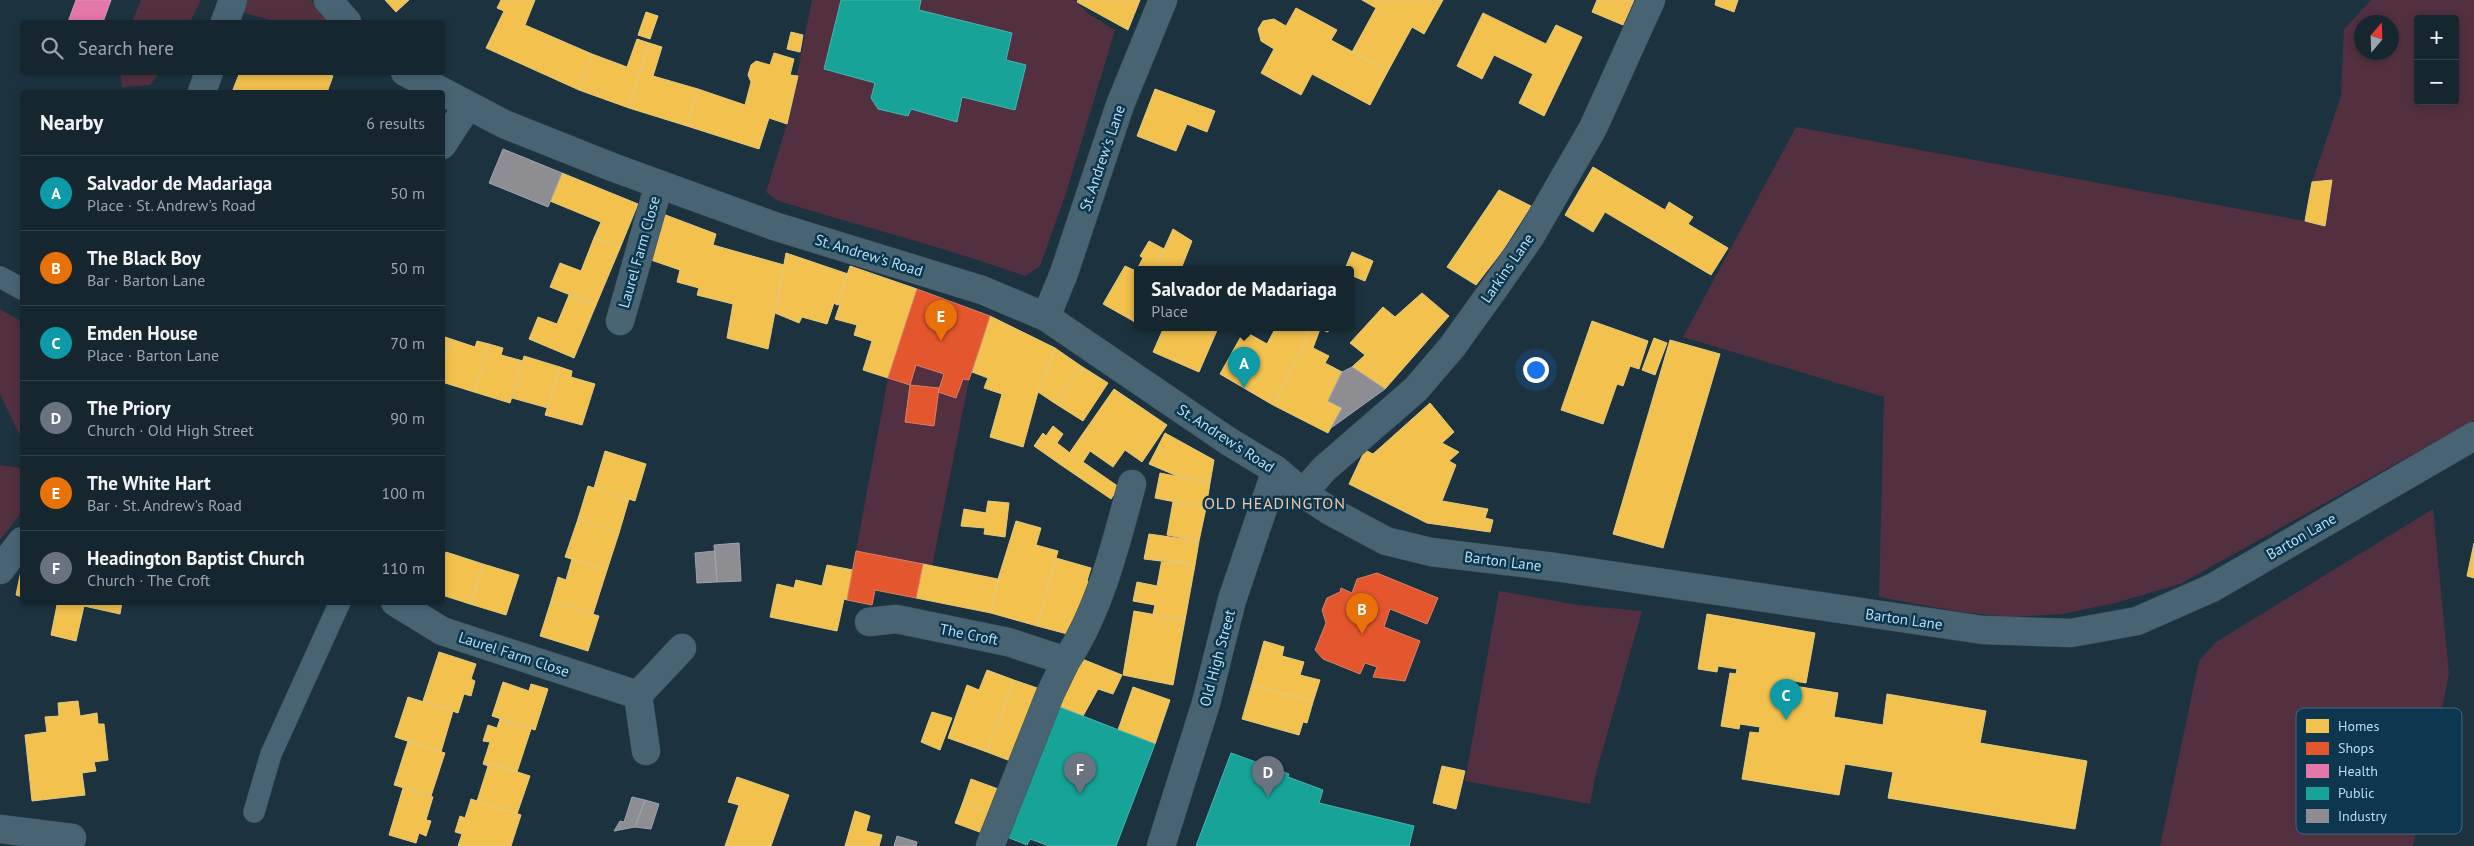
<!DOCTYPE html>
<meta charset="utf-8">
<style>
:root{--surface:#15262f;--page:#22323b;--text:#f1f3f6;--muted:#9da5aa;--line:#34434b;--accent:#0b8043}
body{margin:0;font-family:"PT Sans",sans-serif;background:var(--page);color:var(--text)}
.controls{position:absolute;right:15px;top:15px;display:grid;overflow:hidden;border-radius:5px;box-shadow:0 2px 8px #0003}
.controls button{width:45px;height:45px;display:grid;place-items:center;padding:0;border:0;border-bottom:1px solid var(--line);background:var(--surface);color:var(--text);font:25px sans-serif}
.compass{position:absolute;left:2354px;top:15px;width:45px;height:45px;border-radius:50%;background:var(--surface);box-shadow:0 2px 8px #0003;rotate:19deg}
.you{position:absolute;left:1535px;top:369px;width:18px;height:18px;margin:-12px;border:4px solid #fff;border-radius:50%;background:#1a73e8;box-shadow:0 0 0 8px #1a73e833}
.badge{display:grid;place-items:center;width:32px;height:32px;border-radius:50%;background:var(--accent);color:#fff;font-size:16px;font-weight:700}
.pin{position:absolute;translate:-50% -41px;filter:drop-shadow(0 1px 2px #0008)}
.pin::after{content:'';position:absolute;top:26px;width:18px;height:15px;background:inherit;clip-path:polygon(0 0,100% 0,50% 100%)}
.popup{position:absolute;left:1134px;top:266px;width:220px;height:65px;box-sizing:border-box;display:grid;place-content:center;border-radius:5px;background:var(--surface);filter:drop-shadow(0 1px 4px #0005);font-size:16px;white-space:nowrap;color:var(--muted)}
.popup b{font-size:19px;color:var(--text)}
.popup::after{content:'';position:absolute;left:50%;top:100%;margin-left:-10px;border:10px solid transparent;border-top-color:var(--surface)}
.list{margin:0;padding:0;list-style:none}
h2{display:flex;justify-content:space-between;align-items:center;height:65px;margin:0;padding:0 20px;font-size:21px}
h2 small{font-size:16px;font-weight:400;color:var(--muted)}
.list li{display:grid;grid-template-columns:32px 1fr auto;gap:15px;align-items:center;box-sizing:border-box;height:75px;padding:0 20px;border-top:1px solid var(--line)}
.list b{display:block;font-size:19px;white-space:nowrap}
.list p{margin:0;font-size:16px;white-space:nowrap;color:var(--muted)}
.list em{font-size:16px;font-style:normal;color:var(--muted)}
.icon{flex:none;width:28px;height:28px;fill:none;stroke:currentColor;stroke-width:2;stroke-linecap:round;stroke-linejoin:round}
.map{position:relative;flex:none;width:2474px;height:846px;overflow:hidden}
.search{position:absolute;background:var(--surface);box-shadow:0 2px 8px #0003;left:20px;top:20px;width:425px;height:55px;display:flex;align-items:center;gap:12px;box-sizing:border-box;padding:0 18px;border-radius:5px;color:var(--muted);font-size:19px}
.panel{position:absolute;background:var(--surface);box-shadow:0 2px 8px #0003;left:20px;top:90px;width:425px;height:515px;border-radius:5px}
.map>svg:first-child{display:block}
.green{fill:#52303f;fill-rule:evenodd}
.homes{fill:#f2c14e;stroke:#e1c980}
.shops{fill:#e4572e;stroke:#d77f6a}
.health{fill:#e377a8;stroke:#d696bf}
.public{fill:#17a398;stroke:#48b4b4}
.industry{fill:#8d8d92;stroke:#9aa5b0}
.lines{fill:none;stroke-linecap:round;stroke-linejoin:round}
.service-casing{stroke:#3d515d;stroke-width:22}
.minor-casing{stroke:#3d515d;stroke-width:29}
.service{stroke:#486473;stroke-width:21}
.minor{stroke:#486473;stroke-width:28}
.labels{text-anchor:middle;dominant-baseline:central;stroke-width:5;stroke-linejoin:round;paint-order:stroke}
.street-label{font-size:15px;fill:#b9ddf5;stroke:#0d374e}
.neighbourhood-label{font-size:16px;letter-spacing:1px;fill:#fcc7a0;stroke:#0d374e}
.key{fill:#0d374e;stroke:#416980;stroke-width:1}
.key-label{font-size:14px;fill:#b9ddf5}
</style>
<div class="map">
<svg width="2474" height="846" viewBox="0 0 2474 846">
<rect width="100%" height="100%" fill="#1c333f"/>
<path class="green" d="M141 0H201L190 22H132Z
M245 0H311L331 22H277L242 12Z
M812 0H1074L1089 14 1115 30 1066 193 1040 266 1025 276C944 247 859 226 776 200L766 192 787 124Z
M2371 0H2474V420L2180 584 2115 603 2063 614 2010 617 1961 612 1879 597 1884 397 1683 337 1796 127 2304 221 2312 182 2341 96 2344 29ZM2418 19H2455V101H2418ZM2362 22H2392V52H2362Z
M120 73V72L159 73 150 85 122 87Z
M0 309 22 322V440L0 394Z
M916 365 944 374 939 392 956 398 963 379 969 380 932 566 856 551 888 378 910 384Z
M0 465 22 468V512L0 540Z
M2433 509 2449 674 2413 846H2160L2199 661 2216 642Z
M1499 591 1578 605 1642 611 1596 773 1590 804 1465 781Z"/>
<path class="homes" d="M385 0H409L396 12Z
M501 0H535L525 25 592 54 579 90 486 48 504 11 497 8Z
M1078 0H1140L1128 30 1077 2Z
M1362 0H1443L1424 34 1412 27 1388 71 1352 52 1376 8Z
M1597 0H1634L1623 25 1592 12Z
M1716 0H1738L1734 12 1715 5Z
M1296 8 1337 30 1331 40 1388 71 1370 105 1312 74 1301 95 1261 73 1274 49 1261 41 1258 29 1263 21 1274 19 1286 26Z
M646 12 658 16 650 39 638 35Z
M1483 13 1546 44 1556 25 1582 37 1544 116 1519 103 1533 74 1494 55 1482 79 1457 66Z
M791 32 803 35 800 52 787 49Z
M637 39 649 43 629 108 579 90 592 54 627 67Z
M649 43 662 47 653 76 698 89 687 126 629 108Z
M774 53 794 59 790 75 798 76 787 124 769 118 759 149 687 126 698 89 745 105 751 82 748 75 751 65 756 61 770 65Z
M240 72H320L333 76 327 92H232Z
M1155 89 1215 111 1207 132 1187 124 1176 151 1137 136Z
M1593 167 1665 210 1669 202 1693 217 1688 224 1728 248 1711 275 1605 212 1593 232 1565 215Z
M562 173 638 204 620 248 594 238 601 222 550 201Z
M2332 180 2325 226 2305 221 2312 182Z
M1499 190 1531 206 1503 250 1476 285 1447 267Z
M663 214 716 234 713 245 784 265 768 349 727 338 733 304 697 295 699 288 677 282 680 270 651 260Z
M1173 229 1192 241 1181 269H1155Z
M594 238 620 248 596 305 550 287 560 263 581 271Z
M1149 241 1164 249 1155 269H1138V301L1128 318 1103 304 1125 266 1136 271 1143 258 1140 256Z
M1352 252 1373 261 1365 281 1350 275V269H1345Z
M786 253 848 274 837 305 834 303 827 324 802 317 799 323 775 313Z
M850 266 917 289 888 378 863 370 872 341 854 335 857 325 835 319 840 304 837 305Z
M1422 293 1449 316 1385 389 1352 367 1365 355 1350 343 1383 307 1395 317Z
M569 295 596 305 574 358 529 339 538 317 557 324Z
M1138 301V324L1128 318Z
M990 316 1055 348 1038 392 1023 447 990 437 1002 394 984 388 988 378 972 372Z
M1592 321 1648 341 1639 369 1630 366 1623 386 1617 384 1603 424 1561 410Z
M1164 327 1218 328 1199 372 1153 352Z
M1276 327H1311L1305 344 1273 405 1220 374 1244 331 1267 344Z
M1311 327H1330L1328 332 1320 329 1313 348 1329 356 1325 363 1342 372 1328 401 1342 408 1328 433 1273 405 1305 344Z
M442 336 451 339 442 368Z
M1654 338 1667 343 1655 375 1642 370Z
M451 339 475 347 477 341 489 344 474 392 442 382V368Z
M1670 340 1720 354 1663 548 1613 534Z
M489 344 503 348 501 355 523 361 510 403 474 392Z
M1055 348 1081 366 1056 404 1038 392Z
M524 356 560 367 548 408 512 398Z
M1081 366 1108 383 1083 421 1056 404Z
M560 367 572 371 571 377 595 384 582 425 545 415Z
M1114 389 1167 425 1142 462 1125 450 1113 467 1090 451 1083 462 1119 487 1111 499 1061 465Z
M1430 403 1454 432 1442 443 1459 452 1449 461 1456 465 1442 501 1488 509 1485 518 1493 520 1490 532 1427 523 1349 484 1365 450 1373 454Z
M1053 426 1063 434 1057 443 1070 453 1061 465 1034 446 1043 433 1046 436Z
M1165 433 1214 460 1210 483 1177 476 1149 464Z
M605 451 646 464 635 501 594 488Z
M1160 473 1210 483 1206 508 1155 498Z
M588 486 629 499 619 533 578 519Z
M988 501 1009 503 1005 537 984 534 985 528 961 526 964 509 986 513Z
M1173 502 1206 508 1199 541 1167 535Z
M578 519 619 533 607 570 565 557Z
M1016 521 1041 528 1036 545 1058 551 1037 626 991 613 998 579Z
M1149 534 1199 541 1195 565 1144 559Z
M2474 543V578L2467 576Z
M446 552 483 564 470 604 442 595V565Z
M1056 558 1091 568 1087 581 1094 583 1079 637 1037 626Z
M572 559 607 570 593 614 551 601 558 577 566 580Z
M1162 559 1195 565 1185 620 1153 614 1155 605 1133 601 1137 582 1157 586Z
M483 564 519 575 506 615 470 604Z
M923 564 998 579 991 613 916 598Z
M827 565 853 570 847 600 844 599 837 631 770 617 777 584 794 588 796 580 822 586Z
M22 566V597L16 595Z
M551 601 599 616 588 651 540 636Z
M47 602H122L120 614 84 606 76 641 51 635 57 605Z
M1134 611 1185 620 1173 685 1123 675Z
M1707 614 1815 633 1806 683 1788 680V685L1838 693 1834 717 1883 725 1887 694 1986 711 1980 743 2087 761 2075 829 1888 798 1893 772 1845 764 1839 795 1742 779 1750 732 1759 733 1760 727 1740 724 1739 729 1721 726 1730 673 1736 674 1737 669 1718 666 1717 672 1698 669Z
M1264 641 1284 647 1282 656 1304 662 1300 675 1320 680 1313 702 1252 684Z
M439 652 476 664 471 679 475 681 471 696 464 694 458 713 423 701Z
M1082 659 1122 675 1113 694 1098 689 1083 716 1057 706Z
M987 670 1014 680 987 752 948 738 967 685 979 690Z
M1014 680 1040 689 1013 762 987 752Z
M503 682 529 691 531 684 548 689 535 730 492 716Z
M1252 684 1313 702 1307 723 1303 722 1299 735 1242 719Z
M1133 687 1170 700 1155 744 1118 730Z
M408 697 453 711 441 752 395 737Z
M78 701 80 716 97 713 98 724H104L108 760 94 762 96 771 82 773 85 795 32 801 25 735 47 732 45 717 59 716 58 703Z
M932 712 952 718 940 750 921 742Z
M500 719 531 729 517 772 489 763 488 766 483 764 490 742 483 741 488 725 497 728Z
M408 741 445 753 431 796 394 785Z
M489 763 530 776 517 814 477 801Z
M1442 766 1465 771 1456 809 1433 803Z
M737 777 789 795 771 846H725L739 805 728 802Z
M971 779 1001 790 993 814 963 802Z
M403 788 433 797 426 820 431 821 426 836 419 833 416 843 389 835Z
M471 799 521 815 511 846H458L462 834 455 832 460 816 465 818Z
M963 802 993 814 985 834 955 823Z
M855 811 870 816 866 831 882 835 879 846H845Z"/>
<path class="shops" d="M917 289 990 316 969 380 963 379 956 398 938 392 944 374 916 365 910 385 888 378Z
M910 385 939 388 934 426 905 422Z
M856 551 923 564 916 598 875 590 872 605 847 600Z
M1377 573 1438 598 1427 624 1390 609 1384 627 1420 641 1405 681 1373 677 1377 667 1365 663 1360 674 1323 659 1315 650 1326 623 1322 610 1327 598 1340 592 1341 588 1352 593 1357 579Z"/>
<path class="health" d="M76 0H111L103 22H68Z"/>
<path class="public" d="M841 0H921L919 10 1012 33 1006 60 1026 65 1015 110 962 97 957 122 911 109 908 116 878 109 871 98 875 83 824 69Z
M1057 706 1155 744 1116 846H1049L1030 839 1027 845 1007 837Z
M1231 753 1289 774 1288 777 1323 790 1319 803 1414 826 1409 846H1196Z"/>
<path class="industry" d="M503 149 562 173 548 207 489 183Z
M1352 367 1385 389 1331 428 1342 408 1328 401 1342 372Z
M739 543 741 581 717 582 714 545Z
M715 551 717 582 697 583 695 553Z
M632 797 645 800 635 827 614 831 620 821 624 822Z
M645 800 659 804 651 829 635 827Z
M897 836 917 842 916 846H894Z"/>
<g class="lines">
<g class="service-casing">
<path id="service" d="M0 277 22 289
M254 812 271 754 340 602"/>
</g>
<g class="minor-casing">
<path id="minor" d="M328 0 347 22
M225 22 233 0
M405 72 504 124 612 167 774 226 982 290 1046 317 1228 441 1276 470 1303 493 1330 511 1386 541 1431 552 1555 567 1983 630 2071 633 2137 621 2212 588 2474 436
M202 92 209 72
M442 145 468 105
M1046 317 1064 273 1120 105 1163 0
M620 321 659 184
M1303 493 1324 469 1416 389 1452 347 1493 290 1530 237 1593 128 1651 0
M0 570 22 541
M395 602 442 631 638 695
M869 622 896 619 1008 642 1066 661 1050 694 990 846
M1066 661C1100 610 1116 543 1132 484
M638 695 682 648
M638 695 646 751
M0 829 72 838
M1161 846 1206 703 1232 600 1276 470"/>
</g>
<use href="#service" class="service"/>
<use href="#minor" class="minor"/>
</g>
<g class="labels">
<g class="street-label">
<text transform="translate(1102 158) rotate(-71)">St. Andrew's Lane</text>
<text transform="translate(639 252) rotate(-74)">Laurel Farm Close</text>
<text transform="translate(869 255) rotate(17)">St. Andrew's Road</text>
<text transform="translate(1507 268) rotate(-55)">Larkins Lane</text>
<text transform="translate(1226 438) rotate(33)">St. Andrew's Road</text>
<text transform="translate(2301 536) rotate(-30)">Barton Lane</text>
<text transform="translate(1503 561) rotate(7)">Barton Lane</text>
<text transform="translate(1904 619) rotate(8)">Barton Lane</text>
<text transform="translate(969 634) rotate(11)">The Croft</text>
<text transform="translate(514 654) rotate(18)">Laurel Farm Close</text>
<text transform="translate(1217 658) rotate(-75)">Old High Street</text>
</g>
<g class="neighbourhood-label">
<text x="1275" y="503">OLD HEADINGTON</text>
</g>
</g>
<rect x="2296" y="708" width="166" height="126" rx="8" class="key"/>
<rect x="2306" y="719" width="23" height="14" fill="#f2c14e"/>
<rect x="2306" y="742" width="23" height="13" fill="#e4572e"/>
<rect x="2306" y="764" width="23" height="14" fill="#e377a8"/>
<rect x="2306" y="787" width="23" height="13" fill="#17a398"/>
<rect x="2306" y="809" width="23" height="14" fill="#8d8d92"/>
<g class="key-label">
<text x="2338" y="731">Homes</text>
<text x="2338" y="753">Shops</text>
<text x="2338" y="776">Health</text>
<text x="2338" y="798">Public</text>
<text x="2338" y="821">Industry</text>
</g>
</svg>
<div class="controls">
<button>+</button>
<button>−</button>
</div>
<svg class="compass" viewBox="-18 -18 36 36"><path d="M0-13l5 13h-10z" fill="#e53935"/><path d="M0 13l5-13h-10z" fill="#9da5aa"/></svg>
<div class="you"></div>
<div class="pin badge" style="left:1244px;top:388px;background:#0f9aa8">A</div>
<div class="popup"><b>Salvador de Madariaga</b>Place</div>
<div class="pin badge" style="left:1362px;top:634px;background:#e8710a">B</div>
<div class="pin badge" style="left:1786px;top:720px;background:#0f9aa8">C</div>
<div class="pin badge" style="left:1268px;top:797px;background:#6b7280">D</div>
<div class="pin badge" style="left:941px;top:341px;background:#e8710a">E</div>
<div class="pin badge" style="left:1080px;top:794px;background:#6b7280">F</div>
<div class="search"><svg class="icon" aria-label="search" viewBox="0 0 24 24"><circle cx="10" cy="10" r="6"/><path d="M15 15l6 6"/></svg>Search here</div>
<section class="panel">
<h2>Nearby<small>6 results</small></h2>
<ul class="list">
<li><span class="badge" style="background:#0f9aa8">A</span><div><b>Salvador de Madariaga</b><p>Place · St. Andrew's Road</p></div><em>50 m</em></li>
<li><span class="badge" style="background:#e8710a">B</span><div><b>The Black Boy</b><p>Bar · Barton Lane</p></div><em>50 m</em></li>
<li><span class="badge" style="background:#0f9aa8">C</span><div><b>Emden House</b><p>Place · Barton Lane</p></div><em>70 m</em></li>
<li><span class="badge" style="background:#6b7280">D</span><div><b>The Priory</b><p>Church · Old High Street</p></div><em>90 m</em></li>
<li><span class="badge" style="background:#e8710a">E</span><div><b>The White Hart</b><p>Bar · St. Andrew's Road</p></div><em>100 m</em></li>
<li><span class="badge" style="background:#6b7280">F</span><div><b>Headington Baptist Church</b><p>Church · The Croft</p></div><em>110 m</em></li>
</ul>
</section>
</div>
